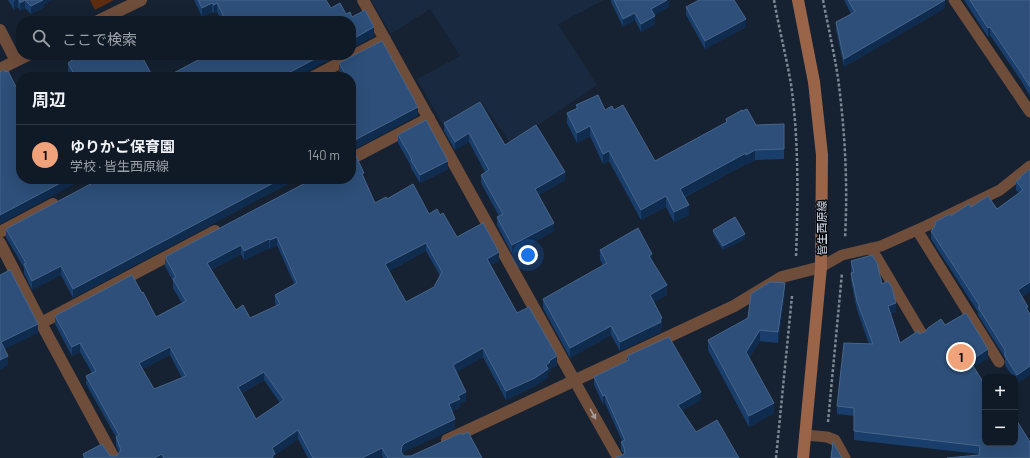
<!DOCTYPE html>
<html lang="ja">
<meta charset="utf-8">
<style>
:root{--surface:#101a26;--page:#1e2732;--text:#f1f3f6;--muted:#9ca1a7;--line:#303843;--accent:#f0a27a}
body{margin:0;font-family:Barlow,"Noto Sans JP",sans-serif;background:var(--page);color:var(--text)}
.controls{position:absolute;right:12px;bottom:12px;display:grid;overflow:hidden;border-radius:8px;box-shadow:0 4px 16px #0002}
.controls button{width:36px;height:36px;display:grid;place-items:center;padding:0;border:0;border-bottom:1px solid var(--line);background:var(--surface);color:var(--text);font:20px sans-serif}
.you{position:absolute;left:528px;top:255px;width:14px;height:14px;margin:-10px;border:3px solid #fff;border-radius:50%;background:#1a73e8;box-shadow:0 0 0 6px #1a73e833}
.badge{display:grid;place-items:center;width:26px;height:26px;border-radius:50%;background:var(--accent);color:#111;font-size:13px;font-weight:700}
.pin{position:absolute;translate:-50% -50%;border:2px solid #fff;box-shadow:0 1px 4px #0006}
.list{margin:0;padding:0;list-style:none}
h2{display:flex;justify-content:space-between;align-items:center;height:52px;margin:0;padding:0 16px;font-size:17px}
h2 small{font-size:13px;font-weight:400;color:var(--muted)}
.list li{display:grid;grid-template-columns:26px 1fr auto;gap:12px;align-items:center;box-sizing:border-box;height:60px;padding:0 16px;border-top:1px solid var(--line)}
.list b{display:block;font-size:15px;white-space:nowrap}
.list p{margin:0;font-size:13px;white-space:nowrap;color:var(--muted)}
.list em{font-size:13px;font-style:normal;color:var(--muted)}
.icon{flex:none;width:22px;height:22px;fill:none;stroke:currentColor;stroke-width:2;stroke-linecap:round;stroke-linejoin:round}
.map{position:relative;flex:none;width:1030px;height:458px;overflow:hidden}
.search{position:absolute;background:var(--surface);box-shadow:0 4px 16px #0002;left:16px;top:16px;width:340px;height:44px;display:flex;align-items:center;gap:10px;box-sizing:border-box;padding:0 14px;border-radius:16px;color:var(--muted);font-size:15px}
.panel{position:absolute;background:var(--surface);box-shadow:0 4px 16px #0002;left:16px;top:72px;width:340px;height:112px;border-radius:16px}
.map>svg:first-child{display:block}
.built{fill:#19293f}
.green{fill:#5e2c0e}
.lines{fill:none;stroke-linecap:round;stroke-linejoin:round}
.path{stroke:#7d8794;stroke-width:2.5;stroke-dasharray:3 2;stroke-linecap:butt}
.lane{stroke:#6f4d3b;stroke-width:11}
.street{stroke:#6f4d3b;stroke-width:12}
.secondary{stroke:#9a6448;stroke-width:12}
.wall{fill:#193e6b;fill-rule:evenodd}
.shaded-wall{fill:#0f2c4f}
.building{fill:#2d4f79;stroke:#47658a;fill-rule:evenodd}
.oneway{fill:#a79c9a}
.labels{text-anchor:middle;dominant-baseline:central;stroke-width:3;stroke-linejoin:round;paint-order:stroke}
.street-label{font-size:11px;fill:#d4dce7;stroke:#060b12}
</style>
<div class="map">
<svg width="1030" height="458" viewBox="0 0 1030 458">
<rect width="100%" height="100%" fill="#162232"/>
<path class="built" d="M371 0H604L558 24 597 85 511 144 481 101 443 125 417 79 460 56 430 9 391 34Z"/>
<path class="green" d="M90 0H114L95 10Z"/>
<g class="lines">
<path class="path" d="M774 0C779 28 786 56 791 84 799 142 798 200 796 258
M823 0C828 26 834 52 838 78 845 131 848 185 845 238
M828 422 842 273
M776 458 792 296"/>
<path class="lane" d="M954 0 1030 112
M917 230 999 362
M871 248 922 334
M821 267 842 255 881 246 926 226 1000 190 1030 166
M574 380 618 458
M805 435 827 437 835 440 845 458"/>
<path class="street" d="M363 0 574 380
M98 21 141 0
M0 30 16 61
M0 69 28 55
M313 77 385 39
M351 159 429 118
M0 232 53 204
M0 243 41 323 114 458
M41 323 215 231
M447 440 734 306 782 277 821 267"/>
<path class="secondary" d="M798 0 814 82 822 155 821 267 803 458"/>
</g>
<path class="wall" d="M8 0H52L44 4V7L31 14 25 8 20 11 18 7 14 10Z
M194 0H326L331 8 346 14 352 17 374 36 351 48V21H222L217 12 214 13 212 12 202 17Z
M611 0H669V7L654 15 655 24 641 32 635 20 623 27 611 2Z
M844 0H945V8L844 67 836 30V22L851 14Z
M964 0H1030V96L1020 79 990 35 988 37Z
M686 7 746 27 705 49 686 15Z
M67 55H141L69 74 68 72V63L71 61Z
M339 63 418 115 351 151V96L352 95 351 93V77H342L339 72Z
M576 105 605 110H614L655 161 726 122V119L756 125 784 149V159L755 160 746 165V164L685 197 689 215 674 222 666 207 641 220 609 161 603 164 590 136 577 143 567 123V113L576 109Z
M444 123 505 145 565 180 539 195 554 231 512 254 497 225V217L499 216 481 183V175L485 172 469 142 455 150 444 131Z
M398 135 448 169 420 183 411 168V166L398 143Z
M1030 169V291L1022 297 1030 314V375L1017 383 1015 381V377H1013L1005 365V358L978 315V312L931 239V231L932 229 934 227V226L935 225V222L971 207 997 209 1019 193 1016 190V181L1020 179V177Z
M364 178 375 203 387 199 429 214 440 215 457 237 499 261 490 265 517 313 557 365 550 369V371L548 372V377L535 386 506 400 483 357 456 372 466 401 460 403V407L452 411 455 428 405 451 402 454 404 456H411L462 435 482 458H383L382 456 379 458H308L298 439 275 455V458H83V454L117 456 119 453 116 445V437L86 384V376L92 373 80 352 72 356 55 324V316L142 293 156 317 182 303 173 288V281L165 266V257ZM277 245 294 284 275 295V304L276 306 250 318 236 310 211 270 241 254 244 260 269 248 270 249ZM426 251 440 276 434 287 406 302 389 271ZM170 355 182 378 154 389 142 369ZM264 380 280 403 256 419 242 393Z
M100 179H297L73 298 61 275 32 290 24 273V268L6 237V229Z
M713 230 745 239 723 250 713 234Z
M600 250 652 260 667 295 654 302 662 328H661V332L620 351 611 335 570 358 543 308V299L603 266 600 259Z
M851 261 882 284 896 312 890 314 900 343 919 334 945 325 988 358 973 367 1030 458H947L979 455V454L854 440V416L837 414V406L869 344 857 310 851 281Z
M785 293 778 343 760 341 749 358 774 413 749 427 708 350V340L748 318Z
M627 356 701 400 682 410 696 432 739 458 621 456 624 454 621 450V442L622 441 605 403 603 404 594 385V377L627 361Z"/>
<path class="shaded-wall" d="M16 0H18V7L14 10V2Z
M25 0V8L20 11V3Z
M43 0H52L44 4V7L31 14V6Z
M667 0H669V7L651 17V9Z
M945 0V8L844 67V59Z
M212 3V12L202 17V8Z
M217 3V12L214 13V5Z
M635 13V20L623 27V19Z
M655 16V24L641 32V24Z
M746 19V27L705 49V41Z
M374 27V36L351 48V40Z
M990 27V35L988 37V28Z
M322 55H338L297 77H281Z
M418 107V115L351 151V142Z
M590 126V136L577 143V133Z
M469 133V142L455 150V142Z
M755 150V160L746 165V155Z
M609 151V161L603 164V154Z
M746 153V164L680 199V189Z
M448 161V169L420 183V175Z
M565 172V180L535 197V189Z
M68 179H84L0 224V215Z
M281 179H297L73 298V289Z
M666 196V207L641 220V210Z
M689 205V215L674 222V212Z
M554 223V231L512 254V245Z
M745 234V239L723 250V246Z
M277 237V245L270 249V240Z
M269 239V248L244 260V251Z
M426 243V251L385 273V264Z
M241 245V254L207 272V263Z
M499 252V261L487 267V259Z
M652 254V264L649 256Z
M61 266V275L32 290V281Z
M1030 282V291L1018 299V290Z
M785 283V293L778 343V332Z
M667 285V295L650 304V295Z
M896 303V312L888 315V306Z
M662 318V328H661V332L620 351V342Z
M38 324V333L1 351V342Z
M611 326V335L570 358V348Z
M760 330V341L746 362V352Z
M80 343V352L72 356V347Z
M170 347V355L139 371V363Z
M483 348V357L453 374V365Z
M988 349V358L970 370V361Z
M8 356V365L0 370V360Z
M557 356V365L550 369V371L548 372V377L535 386 506 400V391L546 365 549 361Z
M1030 366V375L1017 383V375Z
M264 372V380L238 395V387Z
M466 392V401L460 403V407L449 412V404L458 396Z
M701 392V400L678 413V405Z
M605 395V403L603 404V396Z
M774 403V413L749 427V416Z
M455 419V428L405 451 402 454 401 452 402 446 405 443Z
M298 430V439L275 455V458H272V448Z
M382 448V456L379 458H362Z
M162 454V458H154Z"/>
<path class="building" d="M19 0H43L31 6 25 0 20 3Z
M198 0H326L331 8 340 3 346 14 350 12 352 17 365 10 374 27 351 40V21H226L217 3 214 5 212 3 202 8Z
M614 0H667L651 9 655 16 641 24 635 13 623 19Z
M699 0H734L746 19 705 41 686 7Z
M848 0H945L844 59 836 22 855 12Z
M970 0H1030V87L1020 71 990 27 988 28Z
M382 41 418 107 351 142V96L356 93 351 85V77H347L339 63Z
M72 55H141L153 77H63L73 72 68 63 74 59Z
M209 55H322L281 77H166L200 59 201 60Z
M4 70 5 72 8 71 16 87 21 84V179H68L0 215V72Z
M598 95 605 110 612 106 614 110 623 105 655 161 727 122 726 119 742 110V111L747 109 756 125 784 124V149L755 150 746 155V153L680 189 689 205 674 212 666 196 641 210 609 151 603 154 590 126 577 133 567 113 578 108 576 105Z
M480 102 505 145 536 125 565 172 535 189 554 223 512 245 497 217 503 214 481 175 489 170 469 133 455 142 444 123Z
M426 120 448 161 420 175 411 160 412 159 398 135Z
M356 156 364 173 362 174 375 203 386 197 387 199 413 184 429 214 437 209 440 215 443 213 457 237 483 223 499 252 487 259 517 313 529 307 557 356 549 361 550 362 546 365 548 369 535 378 506 391 483 348 453 365 466 392 458 396 460 399 449 404 455 419 405 443 402 446 401 452 404 456H411L461 433 462 435 468 432 482 458H388L382 448 362 458H313L298 430 272 448 275 454 272 456 273 458H164L162 454 154 458H85L83 454 102 444 110 456H117L121 450 116 437 119 435 86 376 96 371 80 343 72 347 55 316 132 275 142 293 143 292 156 317 186 301 173 279 176 277 165 257 313 179H351V158ZM277 237 297 283 275 295 280 304 250 318 243 305 236 310 207 263 241 245 244 251 269 239 270 240ZM426 243 442 272 434 287 406 302 385 264ZM170 347 186 376 154 389 139 363ZM264 372 284 400 256 419 238 387Z
M1030 169V282L1018 290 1028 307 1026 308 1030 314V366L1017 375 1005 356V350L978 307 980 306 931 231 933 230 932 229 935 227 934 226 936 224 935 222 950 214 951 216 969 204 971 207 988 196 997 209 1023 190 1016 181 1021 178 1020 177Z
M100 179H281L73 289 61 266 32 281 24 264 26 263 6 229Z
M735 217 745 234 723 246 713 230Z
M638 228 652 254 649 256 667 285 650 295 662 318 660 320 661 322 620 342 611 326 570 348 543 299 607 263 600 250Z
M872 255 877 263 882 284 888 281 892 288 896 303 888 306 900 343 918 331 919 334 925 332 928 328 941 319 945 325 966 313 988 349 970 361 985 385V443H1015V418L1030 442V458H961V457L960 458H947L979 455 980 446 854 431V408L837 406 844 343 873 344 857 301 851 273 854 272 851 261Z
M10 270 38 324 1 342 8 356 0 360V275Z
M770 282 785 283 778 332 760 330 746 352 774 403 749 416 708 340 748 318 751 294Z
M669 337 701 392 678 405 696 432 717 420 739 458H615L617 457 621 456 625 453 624 447 621 442 625 440 605 395 603 396 594 377 629 360 627 356Z
M833 442 842 458H831Z"/>
<defs><path id="oneway-solid" d="M-6-.8H1V-3.2L6.5 0L1 3.2V.8H-6Z"/></defs>
<use class="oneway" href="#oneway-solid" transform="translate(593 414) rotate(61)"/>
<g class="labels">
<g class="street-label">
<text transform="translate(821 228) rotate(-90)">皆生西原線</text>
</g>
</g>
</svg>
<div class="controls">
<button>+</button>
<button>−</button>
</div>
<div class="you"></div>
<div class="pin badge" style="left:961px;top:357px">1</div>
<div class="search"><svg class="icon" aria-label="search" viewBox="0 0 24 24"><circle cx="10" cy="10" r="6"/><path d="M15 15l6 6"/></svg>ここで検索</div>
<section class="panel">
<h2>周辺<small></small></h2>
<ul class="list">
<li><span class="badge">1</span><div><b>ゆりかご保育園</b><p>学校 · 皆生西原線</p></div><em>140 m</em></li>
</ul>
</section>
</div>
